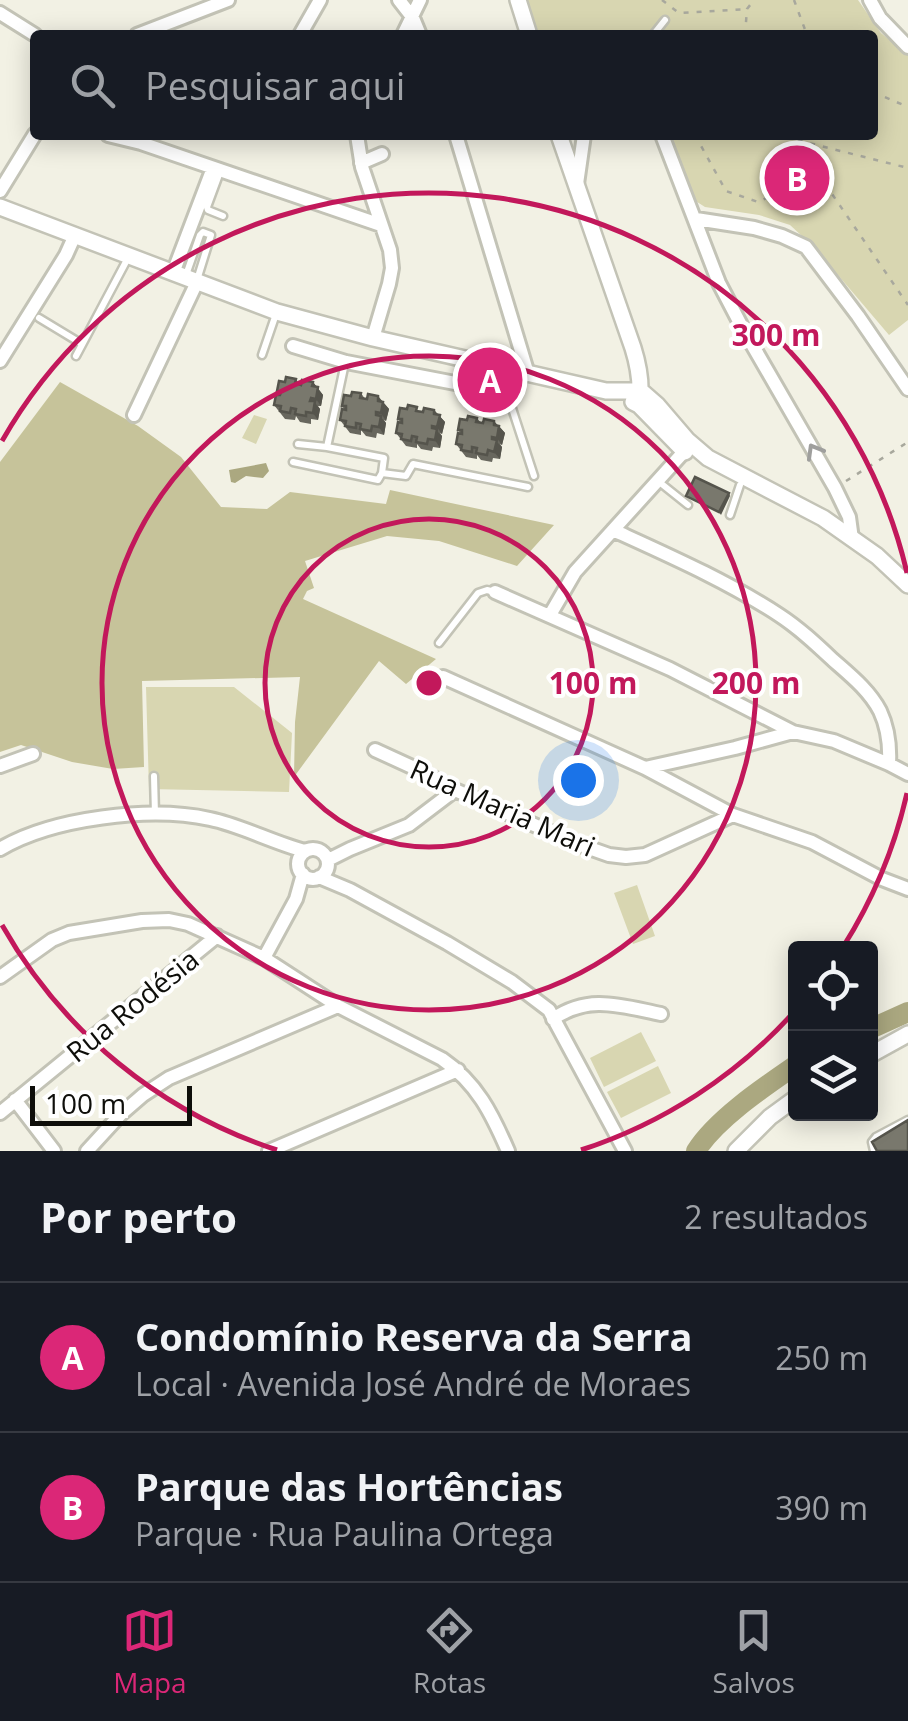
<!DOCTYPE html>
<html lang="pt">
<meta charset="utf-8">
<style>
:root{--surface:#171b24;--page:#242831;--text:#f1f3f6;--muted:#9ea1a6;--line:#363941;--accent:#db2777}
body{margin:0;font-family:"Open Sans",sans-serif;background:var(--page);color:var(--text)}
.controls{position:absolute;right:30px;bottom:30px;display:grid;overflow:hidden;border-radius:10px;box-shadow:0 5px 25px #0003}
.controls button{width:90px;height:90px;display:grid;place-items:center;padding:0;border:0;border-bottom:2px solid var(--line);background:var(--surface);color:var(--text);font:50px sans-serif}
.scale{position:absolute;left:30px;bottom:25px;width:162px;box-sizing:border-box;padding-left:10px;border:5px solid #0e0e0a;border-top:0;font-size:28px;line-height:35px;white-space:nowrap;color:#0e0e0a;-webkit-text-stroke:8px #fff;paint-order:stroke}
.you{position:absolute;left:578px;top:780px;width:35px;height:35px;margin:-25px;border:8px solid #fff;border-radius:50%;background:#1a73e8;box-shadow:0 0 0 15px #1a73e833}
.badge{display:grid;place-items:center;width:65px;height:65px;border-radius:50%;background:var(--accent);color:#fff;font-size:32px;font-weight:700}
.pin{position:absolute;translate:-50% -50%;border:5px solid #fff;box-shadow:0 2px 10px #0006}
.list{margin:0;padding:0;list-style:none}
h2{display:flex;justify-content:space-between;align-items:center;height:130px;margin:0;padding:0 40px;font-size:42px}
h2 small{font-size:32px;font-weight:400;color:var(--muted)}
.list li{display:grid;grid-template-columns:65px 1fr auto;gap:30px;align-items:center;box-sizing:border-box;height:150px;padding:0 40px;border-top:2px solid var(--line)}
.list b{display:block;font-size:38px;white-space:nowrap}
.list p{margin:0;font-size:32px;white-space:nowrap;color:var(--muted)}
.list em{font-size:32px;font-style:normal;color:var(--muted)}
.icon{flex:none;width:55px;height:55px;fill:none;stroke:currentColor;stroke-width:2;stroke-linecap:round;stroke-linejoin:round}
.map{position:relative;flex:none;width:908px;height:1151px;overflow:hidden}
.search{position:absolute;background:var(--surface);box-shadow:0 5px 25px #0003;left:30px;right:30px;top:30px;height:110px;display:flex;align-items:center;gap:25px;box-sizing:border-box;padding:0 35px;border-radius:10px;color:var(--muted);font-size:38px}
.sheet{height:430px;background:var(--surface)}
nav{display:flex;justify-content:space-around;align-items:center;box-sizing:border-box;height:140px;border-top:2px solid var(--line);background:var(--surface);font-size:28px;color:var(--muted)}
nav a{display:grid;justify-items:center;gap:5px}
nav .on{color:var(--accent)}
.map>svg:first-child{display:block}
.green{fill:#d8d6b1}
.forest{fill:#c6c39a}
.water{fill:#aba880}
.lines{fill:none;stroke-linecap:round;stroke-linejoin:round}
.river{stroke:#aba880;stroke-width:20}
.service-casing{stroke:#c3c3b6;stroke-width:11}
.minor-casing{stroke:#c3c3b6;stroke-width:18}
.tertiary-casing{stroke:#c3c3b6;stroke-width:20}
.path{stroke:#a8a89d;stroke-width:2.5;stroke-dasharray:5 8;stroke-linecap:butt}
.service{stroke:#fff;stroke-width:6}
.minor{stroke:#fff;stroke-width:12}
.tertiary{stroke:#fff;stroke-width:15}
.wall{fill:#68675e}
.shaded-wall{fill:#55544c}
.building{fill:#79786d;stroke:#55544c;stroke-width:2.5}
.oneway{stroke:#9f9f9d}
.ring{fill:none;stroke:#c2185b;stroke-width:5}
.labels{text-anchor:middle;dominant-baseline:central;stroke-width:8;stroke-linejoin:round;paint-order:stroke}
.street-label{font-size:28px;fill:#0e0e0a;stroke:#fff}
.centre{fill:#c2185b;stroke:#fff;stroke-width:5}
.ring-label{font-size:30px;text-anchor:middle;font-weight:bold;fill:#c2185b;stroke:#fff;stroke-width:8;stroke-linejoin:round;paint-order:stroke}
</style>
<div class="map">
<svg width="908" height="1151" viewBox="0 0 908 1151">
<rect width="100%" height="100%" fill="#f2f1e4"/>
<path class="green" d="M526 0H858L881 33 908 55V320L889 335 815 248 790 225 759 215 705 207 694 200 667 135H873V35H618L607 33 597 35H537Z
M254 415 267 419 256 444 242 438Z
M146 687H234L292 733 289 792 149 789Z
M637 885 655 936 633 944 614 893Z
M641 1032 656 1061 604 1087 590 1058Z
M658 1066 671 1093 621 1118 607 1092Z"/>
<path class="forest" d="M60 382 138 426 181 457 221 507 267 509 290 492 386 504 390 490 554 525 517 566 439 541 387 536 305 561 314 588 307 591 303 599 436 659 406 684 379 661 294 777 295 722 300 677 142 681 144 767 113 769 72 762 21 745 0 752V462Z"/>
<path class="water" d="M266 463 269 471 263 478 246 476 235 483 231 482 229 470Z"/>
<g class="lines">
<path class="river" d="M870 1029 908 1012
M696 1151C716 1119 764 1087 796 1065"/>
<g class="service-casing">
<path id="service" d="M653 35 665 20
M220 172 207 207 208 210 223 216
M186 275 200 235 203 232 211 235 197 280
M39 318 82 344
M262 355 276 314
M76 356 129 256
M345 363 327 447 384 458 382 473 406 476 413 464 528 487
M507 393 534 476
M298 444 327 447
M293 462 378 480 382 473
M658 481 688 505
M730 515 740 485
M439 643 478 593 487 590 495 592
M154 776 155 815
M874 1151 872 1142 876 1137 908 1120"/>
</g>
<g class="minor-casing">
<path id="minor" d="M399 0 413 18 420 35
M870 0 880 18 908 47
M0 13 35 35
M137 35 228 0
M300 35 320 0
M403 35 420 0
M108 135 141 143 381 225
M357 135 362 167 390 250 392 268 389 284 373 338
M456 135 528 374
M662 135 719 283 742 327 835 488 849 517 852 539
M361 163 382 154
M577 184 584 135
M0 191 35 134
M696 219 754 228 782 236 806 247 858 316 908 389
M173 273 213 168
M293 346 346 362 507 393 511 370
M0 361 66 255 75 235
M134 415 197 282
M613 530C670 556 727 581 779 615 799 628 816 644 833 660 850 675 869 690 880 711 888 728 890 746 889 764
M495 592 670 669 793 732
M550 615 575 572 690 445
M443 677 645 768 733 815
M375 750 423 772 455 790 575 843 609 855 626 857 645 855 733 815 812 842 882 879 908 889
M0 766 33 754
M645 768 735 748 793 732 834 741 889 764 908 774
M0 849C52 818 150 806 210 819 240 825 274 843 305 851
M298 864a15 15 0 1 1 30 0a15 15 0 1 1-30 0Z
M328 860 350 849 409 825 455 790
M319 877 350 890 447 943 512 982 549 1010 625 1151
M264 958 296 899 303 874
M0 977 52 940 69 933 142 921 169 920 188 924 264 958 338 1006 442 1059C477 1083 492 1114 508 1151
M553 1019C589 994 621 1006 661 1014
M15 1100 54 1151
M0 1113 217 936
M87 1151 121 1114 143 1095 169 1078 338 1006
M269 1151 458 1070"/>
</g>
<g class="tertiary-casing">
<path id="tertiary" d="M518 0 529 35
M559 135 633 348C639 367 642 385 639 405
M0 207 277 312 373 338 606 391H641L657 405 687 440 708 458 823 518 877 556 908 585
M633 402 639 405 685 452
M870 1055 908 1034
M736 1151 770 1117 796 1098"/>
</g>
<path class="path" d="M662 0 679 13 747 9
M794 0 807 35
M745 35 747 9 754 0
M873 92 908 107
M695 135 726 191 758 202 816 175
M782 135 830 191 908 305
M785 137 908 168
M846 481 908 442"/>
<use href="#service" class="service"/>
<use href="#minor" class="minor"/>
<use href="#tertiary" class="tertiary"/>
</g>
<path class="wall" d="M296 379 299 384 313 382 323 395 321 406H318L320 409 318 420 311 419V424L300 422 296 416 295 420 285 419 274 405 280 395 277 391 285 382Z
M361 393 365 399 382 401 389 409 386 421 384 420 386 423 384 435 377 433 376 438 366 436 361 430V435L350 433 340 420 345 410 342 406 351 396Z
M434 410 445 422 442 434 440 433 442 436 440 448 433 447 432 451 421 449 417 444V448L406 446 396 433 401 423 398 419Z
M477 418 481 423 499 426 505 433 502 445 500 444 502 447 500 459 493 458 492 462 481 460 477 455V459L466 457 456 444 461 434 458 430 467 420Z"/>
<path class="shaded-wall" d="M313 382 323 395 321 406 316 399 312 386Z
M378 396 389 409 386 421 381 413 378 401Z
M311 398 320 409 318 420 313 413Z
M434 410 445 422 442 434 437 427 434 414Z
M376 412 386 423 384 435 379 427Z
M494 421 505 433 502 445 497 438 494 425Z
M432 426 442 436 440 448 435 440Z
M492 437 502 447 500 459 494 452Z
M729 493 730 496 721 515 719 512Z"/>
<path class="building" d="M483 373 495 375 493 382 482 380Z
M286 377 296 379 295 383 301 385 302 380 313 382 312 386 318 387 316 399 311 398 310 401H315L313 413 306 412V416L295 414 296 409 291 408 290 413 280 411 281 406 274 405 276 395H280L281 392 277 391 279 381 285 382Z
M352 392 361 393 360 398 367 399 368 394 378 396V401L383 402 381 413 376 412V415L381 416 379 427 372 426 371 431 360 429 361 424 356 423V428L345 426 346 421 340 420 342 409 346 410V406H342L344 395 351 396Z
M408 405 417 407 416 411 423 412 424 408 434 410V414L440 415 437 427 432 426V428L437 429 435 440 428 439 427 444 416 442 417 437 412 436 411 441 401 439 402 434 396 433 398 422 402 423V419H398L400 408 407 409Z
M468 416 477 418 476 422 483 423 484 419 494 421V425L499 426 497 438 492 437V439L497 440 494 452 488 450 487 455 476 453 477 448 472 447V452L461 450 462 445 456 444 458 433 462 434V430H458L460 419 467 420Z
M695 477 729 493 719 512 686 496Z
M908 1120V1151H877L872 1142Z"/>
<defs><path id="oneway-chevron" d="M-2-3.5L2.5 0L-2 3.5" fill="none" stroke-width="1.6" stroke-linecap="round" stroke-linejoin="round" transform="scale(2.5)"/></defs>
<use class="oneway" href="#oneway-chevron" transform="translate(814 451) rotate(-120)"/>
<g class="ring">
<circle cx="429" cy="683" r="164"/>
<circle cx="429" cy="683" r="327"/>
<path d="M907 793A491 491 0 0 1 843 947M794 1012A491 491 0 0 1 581 1150M277 1150A491 491 0 0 1 2 925M2 441A491 491 0 0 1 907 573"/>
</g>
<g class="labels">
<g class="street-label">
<text transform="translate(503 807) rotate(24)">Rua Maria Mari</text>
<text transform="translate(132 1005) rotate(-39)">Rua Rodésia</text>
</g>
</g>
<circle cx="429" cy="683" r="15" class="centre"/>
<g class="ring-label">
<text x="776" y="346">300 m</text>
<text x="593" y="694">100 m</text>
<text x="756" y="694">200 m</text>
</g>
</svg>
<div class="controls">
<button><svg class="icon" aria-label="locate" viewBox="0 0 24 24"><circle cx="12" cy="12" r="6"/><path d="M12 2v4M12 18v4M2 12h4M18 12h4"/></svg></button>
<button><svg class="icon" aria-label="layers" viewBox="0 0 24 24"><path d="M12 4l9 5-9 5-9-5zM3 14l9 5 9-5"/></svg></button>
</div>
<div class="scale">100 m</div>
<div class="you"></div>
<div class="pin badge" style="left:490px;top:380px">A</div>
<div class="pin badge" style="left:797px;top:178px">B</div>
<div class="search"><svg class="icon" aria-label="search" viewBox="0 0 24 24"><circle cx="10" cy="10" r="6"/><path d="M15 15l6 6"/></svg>Pesquisar aqui</div>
</div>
<section class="sheet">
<h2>Por perto<small>2 resultados</small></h2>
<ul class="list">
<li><span class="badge">A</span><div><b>Condomínio Reserva da Serra</b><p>Local · Avenida José André de Moraes</p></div><em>250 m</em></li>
<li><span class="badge">B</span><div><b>Parque das Hortências</b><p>Parque · Rua Paulina Ortega</p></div><em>390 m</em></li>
</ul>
</section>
<nav>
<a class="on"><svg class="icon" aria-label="map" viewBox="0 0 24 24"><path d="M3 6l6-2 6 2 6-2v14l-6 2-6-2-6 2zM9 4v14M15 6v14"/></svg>Mapa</a>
<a><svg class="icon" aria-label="directions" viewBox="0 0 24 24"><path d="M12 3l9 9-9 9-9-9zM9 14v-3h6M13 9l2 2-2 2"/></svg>Rotas</a>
<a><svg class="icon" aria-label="saved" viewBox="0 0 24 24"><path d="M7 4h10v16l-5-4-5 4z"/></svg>Salvos</a>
</nav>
